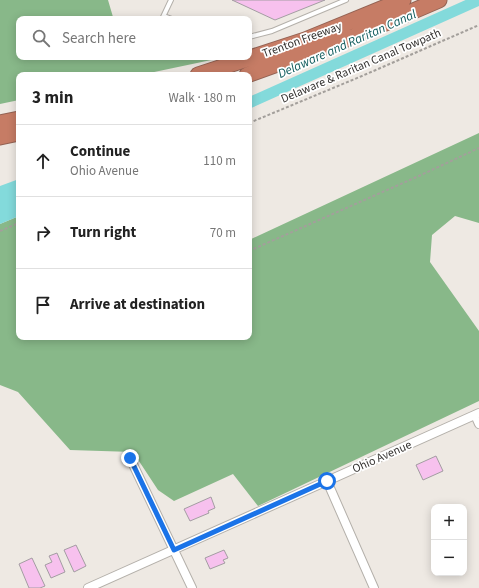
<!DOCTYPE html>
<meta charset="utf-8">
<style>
:root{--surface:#fff;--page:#f2f2f2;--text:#222;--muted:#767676;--line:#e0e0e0}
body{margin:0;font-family:"Source Sans 3",sans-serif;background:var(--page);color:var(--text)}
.controls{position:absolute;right:12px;bottom:12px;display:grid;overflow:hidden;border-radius:8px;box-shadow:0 2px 10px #0003}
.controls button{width:36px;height:36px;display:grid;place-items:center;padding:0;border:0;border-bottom:1px solid var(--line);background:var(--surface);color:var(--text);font:20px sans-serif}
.stop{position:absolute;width:12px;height:12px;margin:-9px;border:3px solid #1a73e8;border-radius:50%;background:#fff}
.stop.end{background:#1a73e8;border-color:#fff;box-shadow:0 1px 4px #0008}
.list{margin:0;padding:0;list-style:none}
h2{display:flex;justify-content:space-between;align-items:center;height:52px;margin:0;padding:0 16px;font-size:17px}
h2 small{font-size:13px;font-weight:400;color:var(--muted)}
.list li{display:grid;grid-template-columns:26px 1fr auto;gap:12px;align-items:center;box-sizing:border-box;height:72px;padding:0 16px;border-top:1px solid var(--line)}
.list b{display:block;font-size:15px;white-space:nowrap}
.list p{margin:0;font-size:13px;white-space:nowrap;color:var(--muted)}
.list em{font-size:13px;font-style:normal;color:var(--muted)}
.icon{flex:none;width:22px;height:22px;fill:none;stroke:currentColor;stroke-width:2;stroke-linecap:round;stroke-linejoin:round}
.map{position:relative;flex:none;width:479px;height:588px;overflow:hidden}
.search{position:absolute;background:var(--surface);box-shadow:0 2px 10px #0003;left:16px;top:16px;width:236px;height:44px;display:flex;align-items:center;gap:10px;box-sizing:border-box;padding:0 14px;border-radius:8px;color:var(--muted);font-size:15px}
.panel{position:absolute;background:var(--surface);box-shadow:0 2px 10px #0003;left:16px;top:72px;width:236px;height:268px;border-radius:8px}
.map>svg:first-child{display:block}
.forest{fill:#88b889}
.water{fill:#83dadb}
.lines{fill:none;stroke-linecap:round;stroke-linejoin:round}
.canal{stroke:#83dadb;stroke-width:11}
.building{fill:#f7c1ee;stroke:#a39da2}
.service-casing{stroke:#b4b0aa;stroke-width:6}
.minor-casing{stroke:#b4b0aa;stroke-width:10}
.motorway-casing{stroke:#936253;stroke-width:17}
.path{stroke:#a39f9b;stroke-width:2;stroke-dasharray:3 2;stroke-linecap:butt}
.service{stroke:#fff;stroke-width:4}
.minor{stroke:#fff;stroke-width:8}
.motorway{stroke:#c67c65;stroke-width:15}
.route{stroke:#1a73e8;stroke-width:5}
.labels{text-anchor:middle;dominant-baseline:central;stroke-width:3.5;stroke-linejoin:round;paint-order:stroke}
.street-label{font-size:12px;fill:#353331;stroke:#fff}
.water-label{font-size:13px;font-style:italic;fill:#115c5d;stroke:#fff}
</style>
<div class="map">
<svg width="479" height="588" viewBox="0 0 479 588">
<rect width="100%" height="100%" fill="#eee9e3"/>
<path class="forest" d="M0 0H108L113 17 115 19H19V57H206L216 59 140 75H19V100L0 104Z
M479 133V223L455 216 432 235 430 262 479 331V401L258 506 233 474 174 501 158 490 133 452 70 450 18 392 0 385V224L19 216V337H249V240Z"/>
<path class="water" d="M19 179V216L0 224V186Z"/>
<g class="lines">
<path class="canal" d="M249 103 479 0"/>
</g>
<path class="building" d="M232 0H325L275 20Z
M436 456 443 471 423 480 416 465Z
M211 497 215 508 208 511 209 513 190 521 184 509Z
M76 545 86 566 74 572 64 550Z
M224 550 228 558 223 560 225 563 210 569 205 558Z
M57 553 65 572 51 578 45 565 52 562 49 556Z
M32 558 45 586 40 588H29L19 564Z"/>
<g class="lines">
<g class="service-casing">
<path id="service" d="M164 16 172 19
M162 19 171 0
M249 37 272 31 346 0"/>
</g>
<g class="minor-casing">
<path id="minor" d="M475 415 479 424
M130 458 192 588
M327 481 374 588
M88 588 479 413"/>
</g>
<g class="motorway-casing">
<path id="motorway" d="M198 75 305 40 403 0
M247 75 355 36 439 0
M0 123 19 119
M0 137 19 133"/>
</g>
<path class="path" d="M249 123 362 76 479 25
M0 231 19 223
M249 251 421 175 479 148"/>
<use href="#service" class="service"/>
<use href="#minor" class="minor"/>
<use href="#motorway" class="motorway"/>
</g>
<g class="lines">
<path class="route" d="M130 458 174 550 327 481"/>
</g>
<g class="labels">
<g class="street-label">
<text transform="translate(302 40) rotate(-20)">Trenton Freeway</text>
<text transform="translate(361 66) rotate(-23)">Delaware &amp; Raritan Canal Towpath</text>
<text transform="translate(382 457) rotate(-24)">Ohio Avenue</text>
</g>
<g class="water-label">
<text transform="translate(347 44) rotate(-24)">Delaware and Raritan Canal</text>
</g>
</g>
</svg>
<div class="controls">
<button>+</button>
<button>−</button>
</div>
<div class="stop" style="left:327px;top:481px"></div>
<div class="stop end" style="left:130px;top:458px"></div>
<div class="search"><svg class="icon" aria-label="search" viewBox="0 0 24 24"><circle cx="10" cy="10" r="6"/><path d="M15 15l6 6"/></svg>Search here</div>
<section class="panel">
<h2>3 min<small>Walk · 180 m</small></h2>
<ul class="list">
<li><svg class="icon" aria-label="ahead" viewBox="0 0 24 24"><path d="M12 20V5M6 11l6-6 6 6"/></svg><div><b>Continue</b><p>Ohio Avenue</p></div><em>110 m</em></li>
<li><svg class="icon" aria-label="right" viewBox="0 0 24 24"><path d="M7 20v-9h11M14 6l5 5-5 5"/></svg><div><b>Turn right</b></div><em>70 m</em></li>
<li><svg class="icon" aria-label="arrive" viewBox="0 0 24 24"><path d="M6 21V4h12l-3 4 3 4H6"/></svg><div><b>Arrive at destination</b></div></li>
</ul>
</section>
</div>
